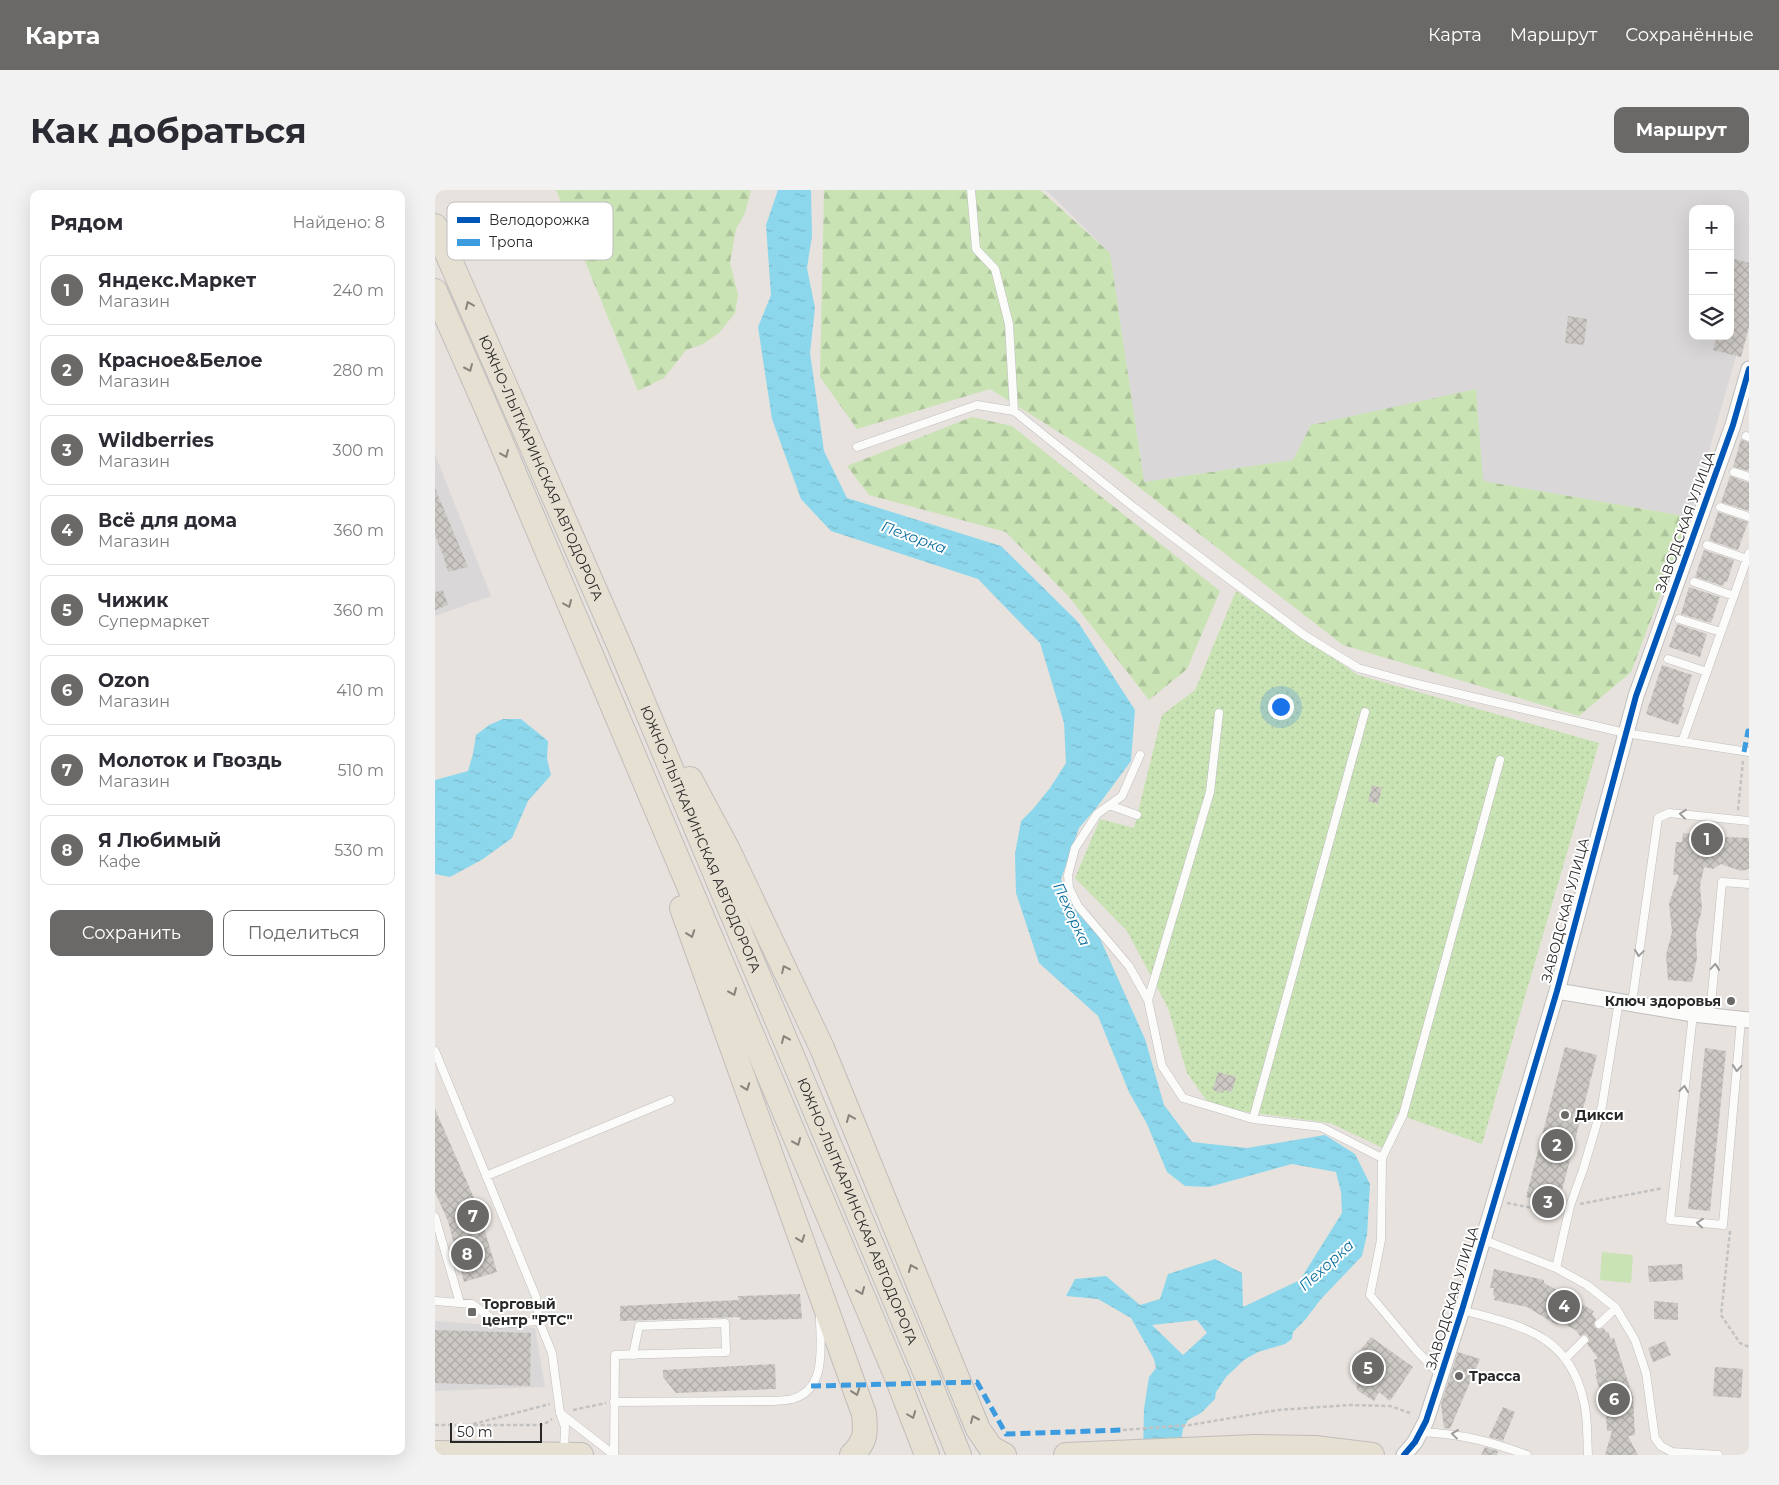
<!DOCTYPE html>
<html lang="ru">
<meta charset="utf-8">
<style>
:root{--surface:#fff;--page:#f2f2f3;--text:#2b2b33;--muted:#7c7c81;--line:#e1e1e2;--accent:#6b6967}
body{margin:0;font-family:Montserrat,sans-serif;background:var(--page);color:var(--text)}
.controls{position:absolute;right:15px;top:15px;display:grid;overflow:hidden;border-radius:10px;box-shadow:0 5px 20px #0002}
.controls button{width:45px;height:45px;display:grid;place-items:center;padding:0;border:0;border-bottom:1px solid var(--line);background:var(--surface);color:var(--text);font:25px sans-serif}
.scale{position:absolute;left:15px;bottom:12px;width:92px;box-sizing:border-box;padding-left:5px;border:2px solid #282828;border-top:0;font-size:14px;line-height:18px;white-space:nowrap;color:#282828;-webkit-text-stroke:4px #fff;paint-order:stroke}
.you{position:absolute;left:845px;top:516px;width:18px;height:18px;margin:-12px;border:4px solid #fff;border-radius:50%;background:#1a73e8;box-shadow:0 0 0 8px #1a73e833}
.badge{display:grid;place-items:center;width:32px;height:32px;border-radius:50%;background:var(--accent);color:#fff;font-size:16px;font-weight:700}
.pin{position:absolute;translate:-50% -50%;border:2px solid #fff;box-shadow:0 1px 5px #0006}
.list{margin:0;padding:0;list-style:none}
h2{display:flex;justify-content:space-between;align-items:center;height:65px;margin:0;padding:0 20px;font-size:21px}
h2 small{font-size:16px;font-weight:400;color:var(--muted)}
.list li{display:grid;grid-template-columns:32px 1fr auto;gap:15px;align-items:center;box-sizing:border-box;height:70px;margin:0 10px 10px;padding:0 10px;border:1px solid var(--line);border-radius:10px}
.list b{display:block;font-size:19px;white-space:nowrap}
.list p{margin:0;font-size:16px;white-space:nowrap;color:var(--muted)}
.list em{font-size:16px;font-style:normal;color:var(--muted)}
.actions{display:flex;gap:10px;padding:15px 20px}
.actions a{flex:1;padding:11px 0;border:1px solid var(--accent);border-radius:10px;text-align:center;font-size:18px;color:var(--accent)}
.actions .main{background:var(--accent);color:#fff}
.icon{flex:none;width:28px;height:28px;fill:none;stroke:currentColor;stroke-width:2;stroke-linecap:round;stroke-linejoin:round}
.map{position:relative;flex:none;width:1314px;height:1265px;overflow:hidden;border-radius:10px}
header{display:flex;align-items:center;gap:30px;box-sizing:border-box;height:70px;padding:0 25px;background:var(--accent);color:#fff}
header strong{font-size:24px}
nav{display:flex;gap:28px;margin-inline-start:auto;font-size:18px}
.intro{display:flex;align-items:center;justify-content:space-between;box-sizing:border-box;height:120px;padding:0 30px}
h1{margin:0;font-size:35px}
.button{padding:12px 22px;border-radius:10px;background:var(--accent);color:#fff;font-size:18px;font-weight:700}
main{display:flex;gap:30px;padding:0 30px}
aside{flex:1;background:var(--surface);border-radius:10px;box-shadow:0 5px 20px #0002}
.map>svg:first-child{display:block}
.industrial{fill:#dad7d9;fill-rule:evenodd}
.grass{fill:url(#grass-dots)}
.forest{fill:url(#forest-firs)}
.park{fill:#c9e3b4}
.water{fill:url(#water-ripples);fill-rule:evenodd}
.building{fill:url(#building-cross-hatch)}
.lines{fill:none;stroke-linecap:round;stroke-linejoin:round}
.lane-casing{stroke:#c0bebf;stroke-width:9}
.street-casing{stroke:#c0bebf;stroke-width:17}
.primary-casing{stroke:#bfbdbc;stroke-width:26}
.path{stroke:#c3c2c2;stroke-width:2.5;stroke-dasharray:4 2.5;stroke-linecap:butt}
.lane{stroke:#fbfbfa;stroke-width:8}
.street{stroke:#fbfbfa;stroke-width:15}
.primary{stroke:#e6e0d2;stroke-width:24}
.quiet{stroke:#3d9ce0;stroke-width:5;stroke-dasharray:10 5;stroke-linecap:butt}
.cycleway-casing{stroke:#fff;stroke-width:9}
.cycleway{stroke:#0057b8;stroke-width:6}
.oneway{stroke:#87847d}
.oneway2{stroke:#9c9c9c}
.poi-dot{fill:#6b6967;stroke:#fff;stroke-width:2}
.labels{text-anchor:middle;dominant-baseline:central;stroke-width:4;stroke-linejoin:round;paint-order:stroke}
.street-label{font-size:14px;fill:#282828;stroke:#fff}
.poi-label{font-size:14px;font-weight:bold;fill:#282828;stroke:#fff;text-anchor:start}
.water-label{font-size:15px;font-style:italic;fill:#096d9b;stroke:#fff}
.key{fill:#fff;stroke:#bebebe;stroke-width:1}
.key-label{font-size:14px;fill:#282828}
</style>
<header>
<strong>Карта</strong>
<nav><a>Карта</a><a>Маршрут</a><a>Сохранённые</a></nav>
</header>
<div class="intro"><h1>Как добраться</h1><a class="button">Маршрут</a></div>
<main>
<aside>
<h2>Рядом<small>Найдено: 8</small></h2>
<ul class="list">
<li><span class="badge">1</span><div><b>Яндекс.Маркет</b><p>Магазин</p></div><em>240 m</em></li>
<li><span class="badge">2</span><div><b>Красное&amp;Белое</b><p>Магазин</p></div><em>280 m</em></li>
<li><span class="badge">3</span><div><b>Wildberries</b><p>Магазин</p></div><em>300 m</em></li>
<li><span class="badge">4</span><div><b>Всё для дома</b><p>Магазин</p></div><em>360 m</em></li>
<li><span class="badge">5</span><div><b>Чижик</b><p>Супермаркет</p></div><em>360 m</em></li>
<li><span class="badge">6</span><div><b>Ozon</b><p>Магазин</p></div><em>410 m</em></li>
<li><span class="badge">7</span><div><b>Молоток и Гвоздь</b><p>Магазин</p></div><em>510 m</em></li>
<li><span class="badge">8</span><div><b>Я Любимый</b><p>Кафе</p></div><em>530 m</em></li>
</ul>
<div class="actions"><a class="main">Сохранить</a><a>Поделиться</a></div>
</aside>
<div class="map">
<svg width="1314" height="1265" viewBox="0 0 1314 1265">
<defs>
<pattern id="grass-dots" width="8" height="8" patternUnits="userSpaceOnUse" patternTransform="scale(1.25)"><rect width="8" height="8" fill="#c9e3b4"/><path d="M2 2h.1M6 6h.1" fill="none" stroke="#adc39b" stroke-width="1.8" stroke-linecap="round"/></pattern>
<pattern id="forest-firs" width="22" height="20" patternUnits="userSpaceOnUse" patternTransform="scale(1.25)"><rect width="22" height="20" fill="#c9e3b4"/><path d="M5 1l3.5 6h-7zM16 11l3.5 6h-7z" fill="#adc39b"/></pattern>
<pattern id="water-ripples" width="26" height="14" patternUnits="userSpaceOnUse" patternTransform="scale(1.25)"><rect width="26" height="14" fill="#8dd7ec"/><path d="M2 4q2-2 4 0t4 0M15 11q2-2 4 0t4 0" fill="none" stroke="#7ab9ca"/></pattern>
<pattern id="building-cross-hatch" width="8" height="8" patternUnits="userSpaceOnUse" patternTransform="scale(1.25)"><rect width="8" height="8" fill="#ccc8c4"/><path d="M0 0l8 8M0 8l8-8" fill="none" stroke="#afaca8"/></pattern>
</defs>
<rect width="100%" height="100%" fill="#e7e2dd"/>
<path class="industrial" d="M611 0H1314V121L1255 327 1047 291 1041 199 859 270 709 292 675 63ZM1258 19H1295V146H1258Z
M0 264 56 406 0 426Z
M0 1131 100 1138 110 1197 0 1201Z"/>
<path class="grass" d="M801 401 923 485 1164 553 1047 954 962 924 948 958 895 933 776 917 752 883 733 818 692 741 640 688 665 629 699 638 727 525 760 500Z"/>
<path class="forest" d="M121 0H316L310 23 301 39 295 73 303 105 300 123 284 143 268 154 251 160 229 188 203 201Z
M389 0H605L675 63 709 292 858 270 876 235 1041 199 1048 291 1255 327 1196 482 1144 526 908 455 670 271 555 199 422 239 385 187Z
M537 227 577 236 785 401 752 479 714 510 634 407 571 342 434 305 412 276Z"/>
<path class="park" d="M1167 1062 1198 1065 1196 1093 1165 1090Z"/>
<path class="water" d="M343 0H376L377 46 372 78 380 118 375 163 389 261 412 308 566 356 643 432 700 520 696 571 662 617 644 638 626 689 639 718 663 744 710 849 729 915 757 952 812 958 890 945 920 964 935 994 932 1045 927 1066 886 1109 870 1130 858 1142 857 1149 850 1154 823 1162 809 1170 791 1187 781 1202 780 1209 766 1223 753 1230 748 1239 744 1265H708L709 1219 714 1187 721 1178 719 1169 696 1128 663 1109 631 1106 640 1089 671 1086 705 1115 725 1109 733 1084 780 1069 807 1083 808 1117 865 1090 907 1023 906 1002 901 982 857 974 774 997 750 996 732 982 712 934 694 902 663 826 604 773 581 703 580 664 586 631 598 619 615 598 631 573 629 533 605 453 543 389 396 341 366 309 337 229 323 137 336 105 331 35ZM762 1130 772 1143 748 1165 717 1135Z
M68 529H86L113 551 112 569 116 585 93 611 77 648 48 669 15 687 0 684V590L33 581 38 564 41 545 54 535Z"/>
<path class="building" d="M1300 69 1314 73V137L1306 167 1278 160 1282 146H1295V76H1298Z
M1133 126 1152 129 1149 155 1130 153Z
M1306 249 1314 253V281L1298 277Z
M1295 286 1314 293V321L1286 312Z
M0 298 33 377 13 382 8 365 0 345Z
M1283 322 1313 332 1303 360 1274 350Z
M1269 360 1299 370 1292 392 1290 391 1288 396 1260 387Z
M1254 397 1285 407 1276 433 1246 424Z
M8 400 13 415 0 420V402Z
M1242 434 1272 444 1265 467 1234 457Z
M1227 475 1257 485 1247 517 1249 518 1243 535 1211 524Z
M937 595 947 598 943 614 933 611Z
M1248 643 1278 646 1284 652 1290 647 1314 648V679L1306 681 1286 674 1278 679 1269 677 1265 696 1267 719 1261 743 1262 768 1257 792 1233 790 1231 765 1237 742 1234 713 1244 685H1238L1241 652H1247Z
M1130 857 1162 865 1123 1016 1091 1007Z
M1270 858 1291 861 1275 1021 1253 1019Z
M783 882 801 887 797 902 789 900 788 903 778 900Z
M0 919 43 1017 62 1082 29 1092 13 1031 0 1002Z
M1247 1074 1248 1090 1214 1092 1213 1076Z
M1059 1079 1109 1090V1093L1159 1121 1157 1124 1161 1129 1159 1133 1160 1137 1163 1139 1168 1138 1172 1143 1173 1142 1176 1149 1179 1148 1198 1207 1200 1245 1193 1246 1203 1265H1170L1177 1241H1172L1170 1203 1166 1204 1160 1184H1162L1159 1170 1163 1168 1152 1154 1154 1151 1153 1146 1150 1144 1145 1146 1142 1141 1124 1131 1122 1135 1092 1117 1059 1110 1060 1106 1058 1105 1059 1098H1055Z
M365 1104 367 1129 305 1130V1127L185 1131V1116L304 1110 303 1106Z
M1219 1111 1243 1113V1130L1219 1129Z
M0 1140 96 1143 95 1196 0 1193Z
M936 1147 978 1177 955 1211 944 1202 939 1211 922 1200 919 1168Z
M1230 1151 1236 1165 1218 1172 1213 1158Z
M1023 1162 1045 1169 1015 1239 1009 1238 1006 1214Z
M340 1174 341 1199 241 1203 228 1187V1180Z
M1280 1177 1308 1179 1306 1208 1278 1206Z
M1068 1217 1080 1222 1068 1251 1054 1247Z
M1050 1257 1063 1261 1062 1265H1046Z"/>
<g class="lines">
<g class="lane-casing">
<path id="lane" d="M536 0 541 59 560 79 574 134 579 221
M1311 246 1314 247
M422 257 542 215 579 221 701 319 782 380 869 445 923 478 978 493 1190 543 1314 562
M1299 282 1314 287
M1285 317 1314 327
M1272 355 1312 369
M1259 392 1299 406
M1244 429 1286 442
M1233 469 1272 482
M930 522 818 929 886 937 947 968
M784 523 775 602 713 810 727 876 748 908 818 929
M1247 552 1314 363
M705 565 687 606 662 624 640 658 633 685 634 698 643 716 694 776 713 810
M674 615 702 625
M1197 813 1223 628 1234 623 1314 631
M1258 824 1235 1030 1288 1035 1306 830
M1275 826 1287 692 1314 694
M0 861 101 1107 104 1131 117 1163 125 1223 130 1237 129 1262
M51 986 235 910
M0 1027 25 1113
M1049 1050 1121 1078 1152 1095 1181 1118 1200 1150 1211 1183 1220 1248 1226 1256 1237 1262 1283 1265
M1121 1078 1135 1016 1148 980 1167 916 1184 811
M0 1111 37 1114 64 1134 104 1131
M1027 1120C1085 1136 1134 1143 1149 1212 1153 1229 1152 1248 1153 1265
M1164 1134 1181 1118
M1131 1168 1149 1150
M1006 1186 981 1160 935 1105 946 1050 947 968 968 925 1065 570
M179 1212 338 1211C344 1210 351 1211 357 1209 393 1200 385 1154 385 1127
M125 1223 179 1265
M986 1242C1026 1244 1054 1251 1092 1265
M179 1265 180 1165 291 1162 290 1133 204 1136 198 1165"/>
</g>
<g class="street-casing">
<path id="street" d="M1122 801 1258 824 1314 830
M969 1265 980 1252 991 1231 1027 1120 1122 801 1201 506 1298 235 1314 179"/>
</g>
<g class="primary-casing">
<g id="primary">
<path id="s1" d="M0 36 184 455 491 1184 524 1265"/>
<path d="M0 101 52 219 461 1185 492 1265"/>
<path d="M255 589 293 660 387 858 543 1239 556 1258 569 1265"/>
<path d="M247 718 429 1224C431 1243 431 1251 417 1265"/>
<path d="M0 1263 146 1265"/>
<path d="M631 1265 820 1257 880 1258 937 1265"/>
</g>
</g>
<path class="path" d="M1303 620 1308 571
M1072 1013 1112 1021 1125 1018
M1145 1014 1228 998
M1295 1041 1286 1125 1305 1153 1314 1157
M138 1220 171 1213
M38 1234 115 1214
M0 1235H108L117 1229
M688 1240 755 1235 843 1220 915 1215 955 1216 975 1223"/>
<use href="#lane" class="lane"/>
<use href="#street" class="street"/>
<use href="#primary" class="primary"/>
<path class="quiet" d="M1309 562 1313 541 1314 542
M376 1196 542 1192 571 1244 688 1240"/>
<g class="cycleway-casing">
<path id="cycleway" d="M969 1265 980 1252 991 1231 1027 1120 1122 801 1201 506 1298 235 1314 179"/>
</g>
<use href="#cycleway" class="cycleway"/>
</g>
<defs><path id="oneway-chevron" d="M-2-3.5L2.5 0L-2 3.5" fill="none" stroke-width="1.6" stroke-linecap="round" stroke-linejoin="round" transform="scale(1.25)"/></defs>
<g class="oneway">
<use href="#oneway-chevron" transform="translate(34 115) rotate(-113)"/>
<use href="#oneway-chevron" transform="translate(34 178) rotate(66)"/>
<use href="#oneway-chevron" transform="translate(70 264) rotate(67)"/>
<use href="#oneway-chevron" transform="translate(133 414) rotate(67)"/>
<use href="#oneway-chevron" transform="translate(256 744) rotate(70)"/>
<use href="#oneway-chevron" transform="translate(350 779) rotate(-115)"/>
<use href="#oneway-chevron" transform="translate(298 802) rotate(67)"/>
<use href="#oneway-chevron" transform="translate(350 849) rotate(-113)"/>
<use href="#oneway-chevron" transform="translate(311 897) rotate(70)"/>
<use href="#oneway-chevron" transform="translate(415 928) rotate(-112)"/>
<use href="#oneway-chevron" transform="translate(362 952) rotate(67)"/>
<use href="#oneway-chevron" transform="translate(366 1049) rotate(70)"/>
<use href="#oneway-chevron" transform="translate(477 1078) rotate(-112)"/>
<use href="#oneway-chevron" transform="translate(426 1101) rotate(67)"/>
<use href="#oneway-chevron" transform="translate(421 1202) rotate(70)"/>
<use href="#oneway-chevron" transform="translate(477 1225) rotate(69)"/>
<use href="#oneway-chevron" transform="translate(539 1229) rotate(-114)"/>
</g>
<g class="oneway2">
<use href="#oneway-chevron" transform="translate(1248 624) rotate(-174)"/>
<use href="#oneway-chevron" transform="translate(1204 763) rotate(98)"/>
<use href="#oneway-chevron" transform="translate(1280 777) rotate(-85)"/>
<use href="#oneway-chevron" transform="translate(1302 878) rotate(95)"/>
<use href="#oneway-chevron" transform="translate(1249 899) rotate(-84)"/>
<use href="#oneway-chevron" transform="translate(1265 1033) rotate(-175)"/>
<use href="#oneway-chevron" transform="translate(1020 1244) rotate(-173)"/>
</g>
<g class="poi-dot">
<circle cx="1296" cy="811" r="5"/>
<circle cx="1130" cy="925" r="5"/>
<rect x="32" y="1117" width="10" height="10" rx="2.5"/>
<circle cx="1024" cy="1186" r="5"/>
</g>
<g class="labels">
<g class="street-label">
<text stroke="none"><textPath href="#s1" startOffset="264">ЮЖНО-ЛЫТКАРИНСКАЯ АВТОДОРОГА</textPath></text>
<text transform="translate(1250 332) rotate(-70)">ЗАВОДСКАЯ УЛИЦА</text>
<text stroke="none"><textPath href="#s1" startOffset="668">ЮЖНО-ЛЫТКАРИНСКАЯ АВТОДОРОГА</textPath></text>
<text transform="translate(1130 720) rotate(-75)">ЗАВОДСКАЯ УЛИЦА</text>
<text stroke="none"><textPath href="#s1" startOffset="1072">ЮЖНО-ЛЫТКАРИНСКАЯ АВТОДОРОГА</textPath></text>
<text transform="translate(1017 1108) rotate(-73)">ЗАВОДСКАЯ УЛИЦА</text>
</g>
<g class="poi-label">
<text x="1286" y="811" text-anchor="end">Ключ здоровья</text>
<text x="1140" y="925">Дикси</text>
<text x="47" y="1114">Торговый<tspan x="47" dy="16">центр "РТС"</tspan></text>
<text x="1034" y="1186">Трасса</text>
</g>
<g class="water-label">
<text transform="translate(479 347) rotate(20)">Пехорка</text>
<text transform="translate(637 724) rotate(65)">Пехорка</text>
<text transform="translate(891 1075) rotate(-42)">Пехорка</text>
</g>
</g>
<rect x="12" y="12" width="166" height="58" rx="8" class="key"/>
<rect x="22" y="27" width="23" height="6" fill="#0057b8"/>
<rect x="22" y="49" width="23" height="7" fill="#3d9ce0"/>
<g class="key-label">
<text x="54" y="35">Велодорожка</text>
<text x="54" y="57">Тропа</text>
</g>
</svg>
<div class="controls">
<button>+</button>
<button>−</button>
<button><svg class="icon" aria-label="layers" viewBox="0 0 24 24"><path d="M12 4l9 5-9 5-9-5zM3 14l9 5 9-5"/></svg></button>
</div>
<div class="scale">50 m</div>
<div class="you"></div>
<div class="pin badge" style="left:1272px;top:649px">1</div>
<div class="pin badge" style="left:1122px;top:955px">2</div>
<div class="pin badge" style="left:1113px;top:1012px">3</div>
<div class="pin badge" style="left:1129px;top:1116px">4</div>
<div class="pin badge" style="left:933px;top:1178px">5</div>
<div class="pin badge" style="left:1179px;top:1209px">6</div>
<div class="pin badge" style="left:38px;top:1026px">7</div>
<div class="pin badge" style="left:32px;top:1064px">8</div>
</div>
</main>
